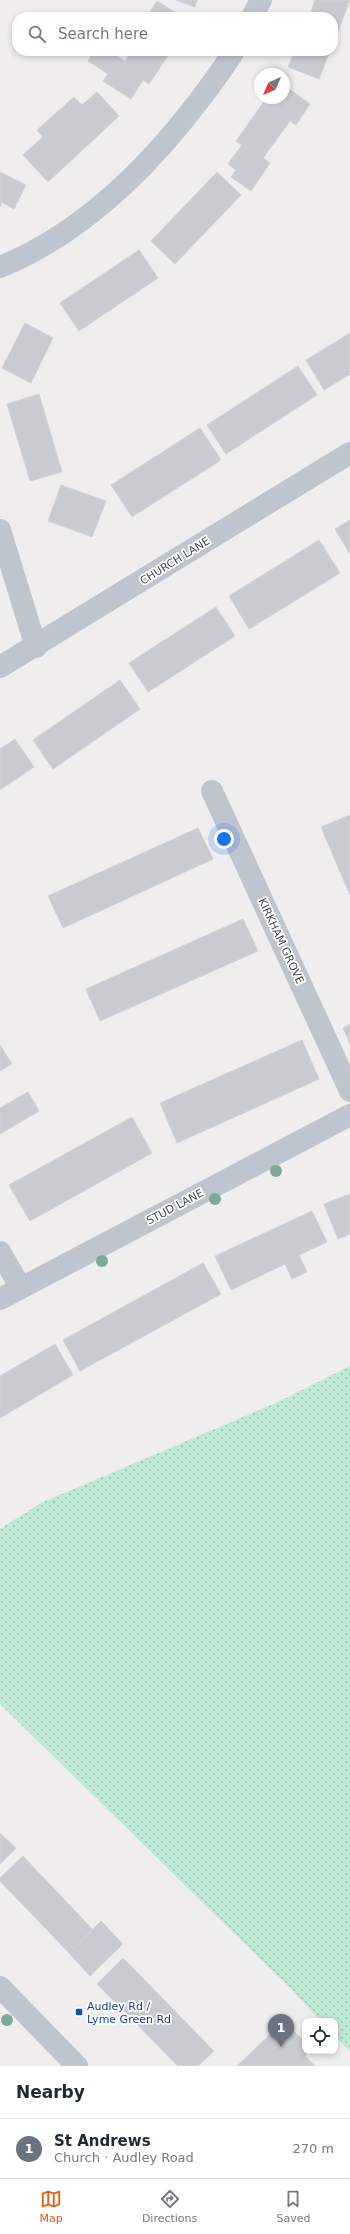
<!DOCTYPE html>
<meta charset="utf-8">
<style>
:root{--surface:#fff;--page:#f6f6f7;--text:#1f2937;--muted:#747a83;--line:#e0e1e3;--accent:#ea580c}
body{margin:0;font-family:"DejaVu Sans",sans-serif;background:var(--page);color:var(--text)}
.controls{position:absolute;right:12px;bottom:12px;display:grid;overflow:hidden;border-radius:8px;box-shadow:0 2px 6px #0003}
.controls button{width:36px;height:36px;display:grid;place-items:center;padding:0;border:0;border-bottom:1px solid var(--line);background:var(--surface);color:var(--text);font:20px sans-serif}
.compass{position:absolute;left:254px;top:68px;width:36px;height:36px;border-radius:50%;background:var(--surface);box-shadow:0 2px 6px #0003;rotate:225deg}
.you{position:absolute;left:224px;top:839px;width:14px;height:14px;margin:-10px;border:3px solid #fff;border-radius:50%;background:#1a73e8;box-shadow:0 0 0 6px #1a73e833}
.badge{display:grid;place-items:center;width:26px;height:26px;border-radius:50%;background:var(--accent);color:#fff;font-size:13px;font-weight:700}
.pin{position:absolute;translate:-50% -33px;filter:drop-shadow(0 1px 2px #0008)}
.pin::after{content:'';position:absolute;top:21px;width:14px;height:12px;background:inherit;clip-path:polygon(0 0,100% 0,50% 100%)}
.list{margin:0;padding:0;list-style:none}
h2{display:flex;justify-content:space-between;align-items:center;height:52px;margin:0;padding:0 16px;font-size:17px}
h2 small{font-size:13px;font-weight:400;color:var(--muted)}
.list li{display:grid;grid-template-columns:26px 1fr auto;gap:12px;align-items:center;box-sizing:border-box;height:60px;padding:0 16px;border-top:1px solid var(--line)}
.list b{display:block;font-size:15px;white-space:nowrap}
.list p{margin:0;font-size:13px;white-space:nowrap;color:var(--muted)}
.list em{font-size:13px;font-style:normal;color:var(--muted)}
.icon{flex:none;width:22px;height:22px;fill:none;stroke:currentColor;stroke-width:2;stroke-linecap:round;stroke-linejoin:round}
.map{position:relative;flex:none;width:350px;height:2066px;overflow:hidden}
.search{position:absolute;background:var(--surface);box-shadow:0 2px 6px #0003;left:12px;right:12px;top:12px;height:44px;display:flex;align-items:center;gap:10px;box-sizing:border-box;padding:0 14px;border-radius:16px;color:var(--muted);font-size:15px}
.sheet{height:112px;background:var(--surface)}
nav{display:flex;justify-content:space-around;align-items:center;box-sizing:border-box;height:56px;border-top:1px solid var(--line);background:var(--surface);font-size:11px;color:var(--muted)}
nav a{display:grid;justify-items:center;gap:2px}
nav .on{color:var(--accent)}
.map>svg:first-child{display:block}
.grass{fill:url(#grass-dots)}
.building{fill:#cacbd1;stroke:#d1d2d8}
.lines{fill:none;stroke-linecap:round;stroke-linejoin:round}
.minor{stroke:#bfc5ce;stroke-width:22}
.tree{fill:#7da997}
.transit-dot{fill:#1a4fb4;stroke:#fff;stroke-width:1.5}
.labels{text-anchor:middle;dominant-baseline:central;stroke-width:3.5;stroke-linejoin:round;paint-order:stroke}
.street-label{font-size:11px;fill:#474e58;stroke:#fff}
.transit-label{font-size:11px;fill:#164399;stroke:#fff;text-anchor:start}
</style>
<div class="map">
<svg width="350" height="2066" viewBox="0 0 350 2066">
<defs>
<pattern id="grass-dots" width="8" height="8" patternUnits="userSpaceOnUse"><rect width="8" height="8" fill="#bee9d4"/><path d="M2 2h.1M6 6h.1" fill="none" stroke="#9cbfaf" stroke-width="1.8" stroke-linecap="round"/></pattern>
</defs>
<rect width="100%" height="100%" fill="#efeded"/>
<path class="grass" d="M350 1366V2052L335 2036V2021H321L288 1986 0 1704V1529L41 1503 278 1402Z"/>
<path class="building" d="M176 0H197L195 7Z
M315 0H350L333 44V17H309Z
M157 1 183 17H147Z
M94 51H110L125 61 132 51H171L149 84 143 80 131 99 103 81 108 74 88 61Z
M295 51H330L319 79 288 67Z
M284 85 310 104 296 125 290 121 263 158 270 163 251 191 231 177 236 170 228 164 242 145 236 141 265 100 270 102 273 98H284Z
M97 92 119 116 48 182 23 155 43 137 37 130 74 97 82 105Z
M0 172 26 185 14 209 2 202 0 207Z
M217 172 241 195 175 264 151 241Z
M139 250 158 278 79 331 60 303Z
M25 323 53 338 31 383 2 368Z
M350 333V374L324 390 306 360Z
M298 366 317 395 226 454 207 425Z
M39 394 62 472 30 481 7 404Z
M200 428 221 460 132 517 111 485Z
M61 485 106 501 92 537 48 521Z
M350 520V554L335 529Z
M319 540 340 573 249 629 229 596Z
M216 607 235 636 148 692 129 663Z
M120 680 140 709 53 769 33 740Z
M15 739 34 767 0 790V749Z
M350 815V895L321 827Z
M198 828 213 859 63 928 48 896Z
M243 919 258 951 100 1021 86 989Z
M350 1024V1043L343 1028Z
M302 1040 319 1079 177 1143 160 1103Z
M0 1045 12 1064 0 1071Z
M28 1092 39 1111 0 1134V1108Z
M132 1117 152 1153 30 1221 9 1185Z
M350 1194V1234L338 1239 324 1204Z
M312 1211 327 1242 299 1255 307 1272 292 1279 285 1264 231 1290 215 1256Z
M203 1263 221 1294 80 1371 63 1340Z
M55 1344 73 1375 0 1418V1376Z
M0 1833 16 1848 0 1864Z
M23 1856 93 1930 69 1953 0 1881V1878Z
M101 1921 123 1944 90 1976 69 1953Z
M123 1958 214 2051 198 2066H178L97 1984Z
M284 2021 305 2042V2051H310L305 2056 315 2066H237Z"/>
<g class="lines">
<path class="minor" d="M252 17 261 0
M0 267C81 234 149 167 201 98 212 83 224 68 234 51
M0 530 36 647
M0 667 350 453
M212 791 350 1091
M0 1252 21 1288
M0 1299 350 1115
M0 1987 77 2066"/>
</g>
<g class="tree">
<circle cx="276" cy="1171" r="6"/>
<circle cx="215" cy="1199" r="6"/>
<circle cx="102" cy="1261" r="6"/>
<circle cx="7" cy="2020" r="6"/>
</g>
<rect class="transit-dot" x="75" y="2008" width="8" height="8" rx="2"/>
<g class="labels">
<g class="street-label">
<text transform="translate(175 561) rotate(-32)">CHURCH LANE</text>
<text transform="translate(281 941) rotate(65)">KIRKHAM GROVE</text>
<text transform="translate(175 1207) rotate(-28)">STUD LANE</text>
</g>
<g class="transit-label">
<text x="87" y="2006">Audley Rd /<tspan x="87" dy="13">Lyme Green Rd</tspan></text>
</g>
</g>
</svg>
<div class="controls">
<button><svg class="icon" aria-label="locate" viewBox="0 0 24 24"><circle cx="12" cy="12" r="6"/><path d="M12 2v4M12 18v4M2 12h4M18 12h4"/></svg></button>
</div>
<svg class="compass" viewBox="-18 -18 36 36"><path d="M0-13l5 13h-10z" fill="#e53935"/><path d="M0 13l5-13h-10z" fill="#747a83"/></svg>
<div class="you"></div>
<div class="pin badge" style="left:281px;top:2047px;background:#6b7280">1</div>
<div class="search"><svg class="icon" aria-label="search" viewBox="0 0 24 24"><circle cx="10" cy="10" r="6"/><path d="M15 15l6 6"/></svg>Search here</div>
</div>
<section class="sheet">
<h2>Nearby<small></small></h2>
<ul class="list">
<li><span class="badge" style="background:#6b7280">1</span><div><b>St Andrews</b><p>Church · Audley Road</p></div><em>270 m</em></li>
</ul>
</section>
<nav>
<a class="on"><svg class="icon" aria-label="map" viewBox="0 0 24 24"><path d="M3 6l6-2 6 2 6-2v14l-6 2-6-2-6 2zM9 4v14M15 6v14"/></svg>Map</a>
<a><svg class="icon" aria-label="directions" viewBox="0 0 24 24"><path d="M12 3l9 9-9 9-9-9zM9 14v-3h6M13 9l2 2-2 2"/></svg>Directions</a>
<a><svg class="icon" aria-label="saved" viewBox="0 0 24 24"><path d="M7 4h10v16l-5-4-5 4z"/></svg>Saved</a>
</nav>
